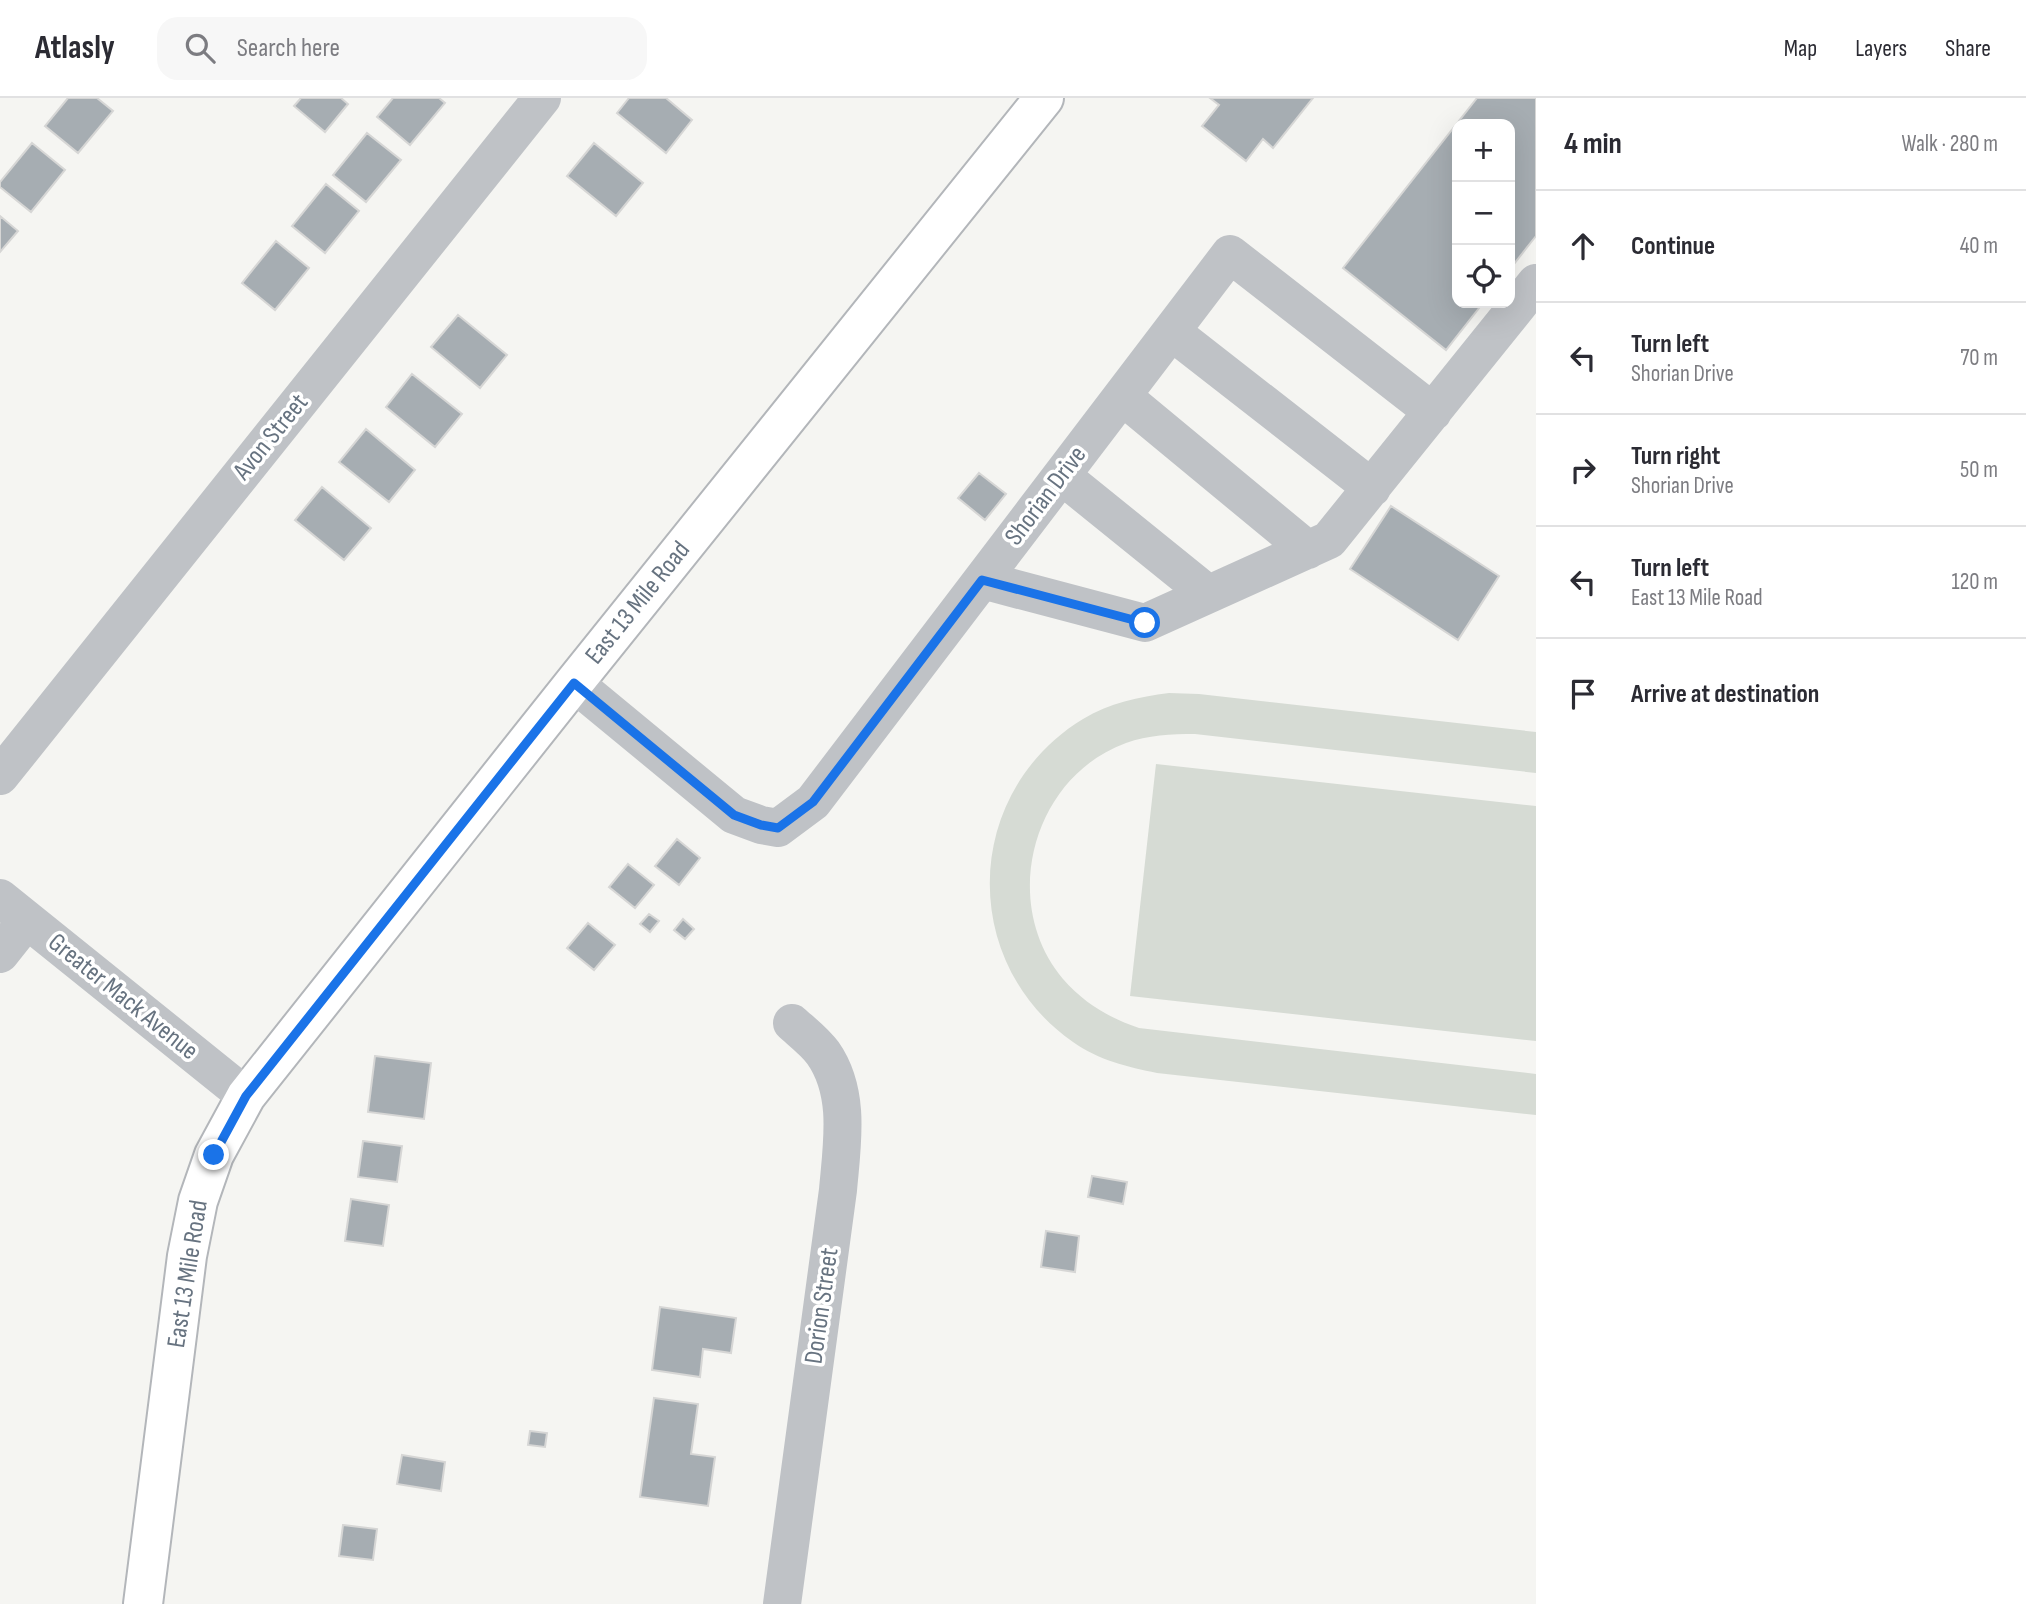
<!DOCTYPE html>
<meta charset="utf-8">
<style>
:root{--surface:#fff;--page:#f7f7f7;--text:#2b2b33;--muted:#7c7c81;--line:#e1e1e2}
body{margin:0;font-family:"Sofia Sans Condensed",sans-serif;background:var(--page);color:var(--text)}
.controls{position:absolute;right:21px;top:21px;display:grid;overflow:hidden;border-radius:14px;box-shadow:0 7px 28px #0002}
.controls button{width:63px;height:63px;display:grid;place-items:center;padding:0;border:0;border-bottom:2px solid var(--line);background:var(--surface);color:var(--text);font:35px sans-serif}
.stop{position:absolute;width:21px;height:21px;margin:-16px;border:5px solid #1a73e8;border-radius:50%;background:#fff}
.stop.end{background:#1a73e8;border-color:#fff;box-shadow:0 2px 7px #0008}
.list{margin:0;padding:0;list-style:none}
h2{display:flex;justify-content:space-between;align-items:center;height:91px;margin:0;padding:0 28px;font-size:30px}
h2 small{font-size:23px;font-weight:400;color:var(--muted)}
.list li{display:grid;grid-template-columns:46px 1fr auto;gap:21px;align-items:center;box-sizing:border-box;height:112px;padding:0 28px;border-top:2px solid var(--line)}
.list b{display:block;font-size:26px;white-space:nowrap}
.list p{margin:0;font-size:23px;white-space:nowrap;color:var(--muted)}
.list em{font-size:23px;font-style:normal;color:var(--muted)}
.icon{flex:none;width:38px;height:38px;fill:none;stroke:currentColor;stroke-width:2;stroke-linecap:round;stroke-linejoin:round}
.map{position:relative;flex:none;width:1536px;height:1506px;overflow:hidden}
header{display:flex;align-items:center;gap:42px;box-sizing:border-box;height:98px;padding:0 35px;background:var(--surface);border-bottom:2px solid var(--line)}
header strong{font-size:33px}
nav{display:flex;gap:38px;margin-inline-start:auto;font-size:24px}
.search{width:490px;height:63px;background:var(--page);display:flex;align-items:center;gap:18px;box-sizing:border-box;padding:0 24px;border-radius:21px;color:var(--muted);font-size:26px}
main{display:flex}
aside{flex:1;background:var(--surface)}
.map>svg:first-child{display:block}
.green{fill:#d6dbd4}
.building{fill:#a6adb2;stroke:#d6d6d5;stroke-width:2}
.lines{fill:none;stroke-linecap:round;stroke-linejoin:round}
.major-casing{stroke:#b3b6ba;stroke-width:42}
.minor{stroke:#bfc2c6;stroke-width:38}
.major{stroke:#fff;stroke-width:38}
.route{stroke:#1a73e8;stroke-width:9}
.labels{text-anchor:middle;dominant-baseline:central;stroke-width:7;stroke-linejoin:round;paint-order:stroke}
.street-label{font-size:26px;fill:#677380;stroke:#fff}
</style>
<header>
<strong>Atlasly</strong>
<div class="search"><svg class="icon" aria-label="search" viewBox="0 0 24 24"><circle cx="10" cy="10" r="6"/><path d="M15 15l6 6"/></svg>Search here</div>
<nav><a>Map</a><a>Layers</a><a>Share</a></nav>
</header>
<main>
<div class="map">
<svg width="1536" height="1506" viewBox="0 0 1536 1506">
<rect width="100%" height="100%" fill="#f5f5f2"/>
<path class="green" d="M1169 595 1199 596 1536 634V675L1195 636C1171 636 1148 637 1126 645 1032 679 999 805 1063 881 1084 905 1109 920 1139 930L1536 976V1017L1157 975C1128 969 1098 962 1073 944 958 864 963 694 1083 621 1109 605 1139 599 1169 595Z
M1156 666 1536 708V943L1130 898Z"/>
<path class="building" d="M68 0H97L113 13 78 55 45 28Z
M301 0H341L348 6 325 34 294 8Z
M393 0H439L445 5 410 47 377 19Z
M629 0H666L692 22 666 55 617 15Z
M1210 0H1313L1273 50 1263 41 1246 63 1202 28 1219 7Z
M1477 0H1536V138L1510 171V26H1457V205H1483L1446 252 1343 170Z
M367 35 401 62 366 104 333 77Z
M32 45 65 72 31 114 0 89V84Z
M594 45 643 85 616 118 567 78Z
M326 86 359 113 325 155 292 128Z
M0 118 18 133 0 154Z
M276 143 309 170 275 212 242 185Z
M458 217 507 257 480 290 431 249Z
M412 276 462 316 435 349 386 309Z
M366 331 415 372 389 404 339 364Z
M979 375 1006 396 985 422 958 400Z
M322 389 371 430 344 462 295 422Z
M1391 408 1499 478 1458 542 1350 471Z
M677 741 700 760 679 787 655 768Z
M628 766 654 787 635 810 609 789Z
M649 816 659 823 650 834 640 826Z
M683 821 694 831 685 841 674 832Z
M588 825 615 847 594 872 567 850Z
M375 958 431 965 424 1021 368 1014Z
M363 1043 402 1048 397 1084 358 1079Z
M1092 1078 1127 1084 1123 1106 1088 1099Z
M351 1101 389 1107 383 1148 345 1143Z
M1046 1133 1079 1138 1075 1174 1041 1169Z
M660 1209 736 1220 731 1255 703 1251 700 1279 652 1272Z
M654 1300 698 1306 691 1356 715 1359 708 1408 640 1399Z
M530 1333 547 1335 545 1349 528 1347Z
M402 1357 445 1364 441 1393 397 1386Z
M343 1427 377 1431 373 1462 339 1458Z"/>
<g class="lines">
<g class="major-casing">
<path id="major" d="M143 1506 187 1158 198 1103 214 1057 246 998 574 585 1044 0"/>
</g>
<path class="minor" d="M1172 234 1372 390
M1122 298 1308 452
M1062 378 1208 496
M982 482 1145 525 1329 442 1536 185
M574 585 734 717 761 727 778 730 813 704 1230 156 1433 314
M0 678 542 0
M0 800 246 998
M0 856 27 822
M782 1506 838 1092C842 1046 851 995 823 955 815 944 802 934 792 925"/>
<use href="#major" class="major"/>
</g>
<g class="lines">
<path class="route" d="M214 1057 246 998 574 585 734 717 761 727 778 730 813 704 982 482 1145 525"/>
</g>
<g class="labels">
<g class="street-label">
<text transform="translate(271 339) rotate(-51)">Avon Street</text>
<text transform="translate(1046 398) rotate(-53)">Shorian Drive</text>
<text transform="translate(638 505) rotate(-51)">East 13 Mile Road</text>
<text transform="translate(123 899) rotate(39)">Greater Mack Avenue</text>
<text transform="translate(188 1176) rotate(-81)">East 13 Mile Road</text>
<text transform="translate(822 1208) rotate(-82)">Dorion Street</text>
</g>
</g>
</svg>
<div class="controls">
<button>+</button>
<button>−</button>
<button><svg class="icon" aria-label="locate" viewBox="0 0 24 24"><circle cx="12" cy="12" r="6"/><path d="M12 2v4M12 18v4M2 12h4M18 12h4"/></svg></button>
</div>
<div class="stop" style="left:1145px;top:525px"></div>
<div class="stop end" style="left:214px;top:1057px"></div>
</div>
<aside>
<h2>4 min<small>Walk · 280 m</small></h2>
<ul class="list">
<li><svg class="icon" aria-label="ahead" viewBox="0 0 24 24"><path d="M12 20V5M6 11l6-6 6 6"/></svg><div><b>Continue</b></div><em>40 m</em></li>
<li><svg class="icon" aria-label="left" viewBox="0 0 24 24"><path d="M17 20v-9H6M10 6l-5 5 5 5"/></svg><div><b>Turn left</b><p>Shorian Drive</p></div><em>70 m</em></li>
<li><svg class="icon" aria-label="right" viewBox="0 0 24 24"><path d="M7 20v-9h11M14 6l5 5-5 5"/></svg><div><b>Turn right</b><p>Shorian Drive</p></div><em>50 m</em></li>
<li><svg class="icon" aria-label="left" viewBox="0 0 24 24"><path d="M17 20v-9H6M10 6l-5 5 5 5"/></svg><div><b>Turn left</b><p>East 13 Mile Road</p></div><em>120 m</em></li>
<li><svg class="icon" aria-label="arrive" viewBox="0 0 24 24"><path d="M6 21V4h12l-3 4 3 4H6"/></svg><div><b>Arrive at destination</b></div></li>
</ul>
</aside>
</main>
